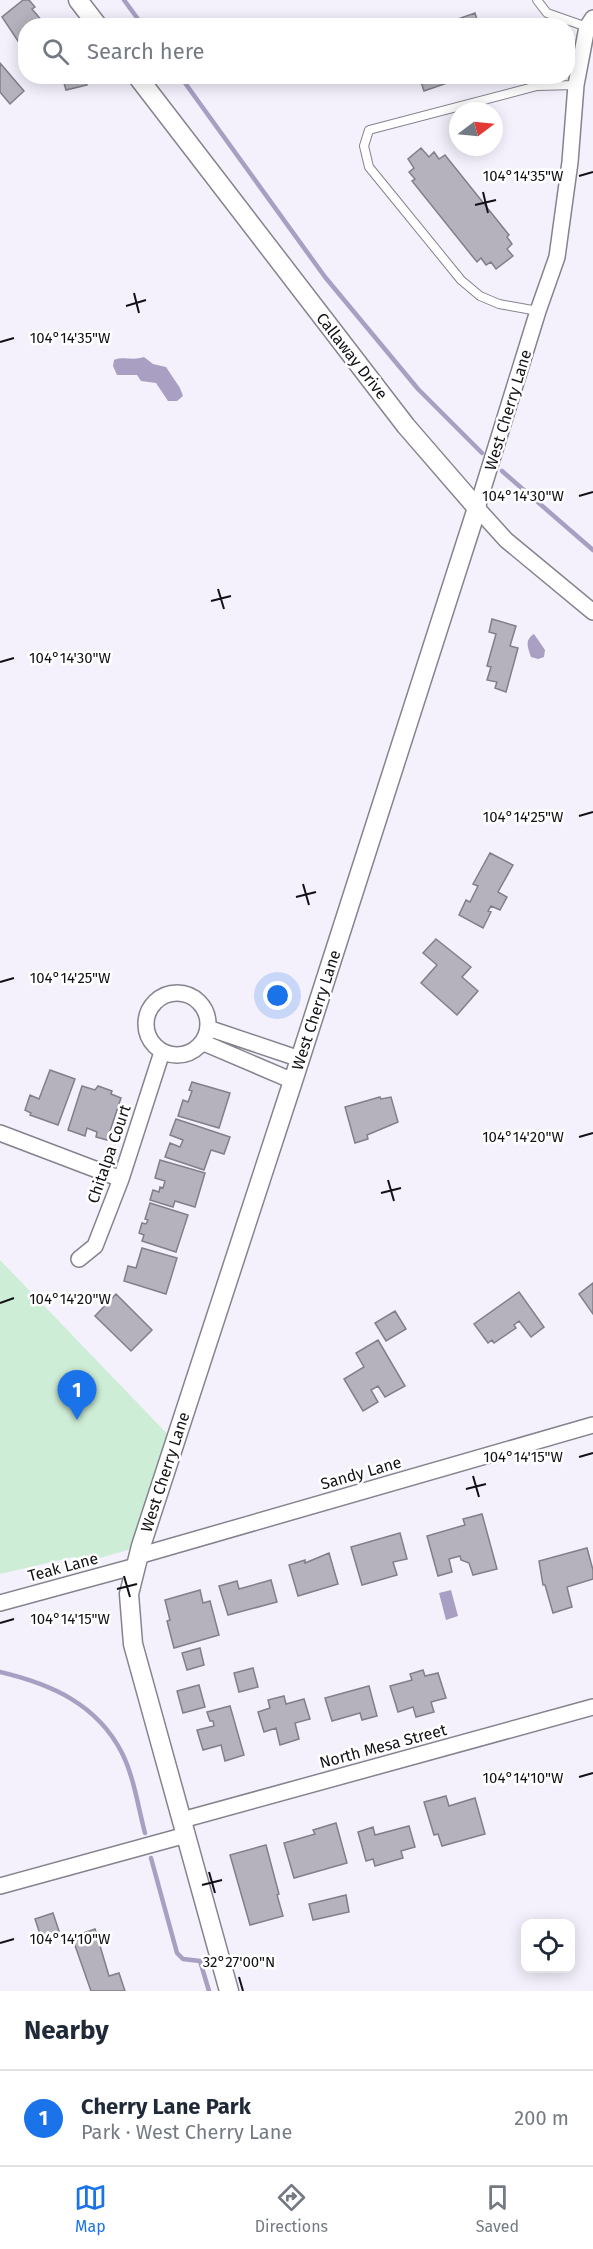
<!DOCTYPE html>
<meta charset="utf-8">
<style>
:root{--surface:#fff;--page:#f2f2f3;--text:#1f2937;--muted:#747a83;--line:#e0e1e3;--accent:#1a73e8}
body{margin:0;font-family:"Fira Sans",sans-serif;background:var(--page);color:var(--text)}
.controls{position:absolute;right:18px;bottom:18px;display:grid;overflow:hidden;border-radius:12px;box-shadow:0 3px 15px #0003}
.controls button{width:54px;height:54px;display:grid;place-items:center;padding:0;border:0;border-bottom:2px solid var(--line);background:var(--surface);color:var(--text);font:30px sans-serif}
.compass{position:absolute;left:449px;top:102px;width:54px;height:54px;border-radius:50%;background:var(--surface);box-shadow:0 3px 15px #0003;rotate:74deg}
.you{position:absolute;left:278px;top:996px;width:21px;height:21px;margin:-15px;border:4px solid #fff;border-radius:50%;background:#1a73e8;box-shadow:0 0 0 9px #1a73e833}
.badge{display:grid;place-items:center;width:39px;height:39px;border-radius:50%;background:var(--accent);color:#fff;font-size:20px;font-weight:700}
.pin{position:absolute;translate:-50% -50px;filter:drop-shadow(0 2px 3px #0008)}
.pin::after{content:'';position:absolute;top:32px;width:21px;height:18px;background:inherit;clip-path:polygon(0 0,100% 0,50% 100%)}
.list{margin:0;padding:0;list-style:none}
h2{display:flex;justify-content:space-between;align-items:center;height:78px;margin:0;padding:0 24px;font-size:26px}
h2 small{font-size:20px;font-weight:400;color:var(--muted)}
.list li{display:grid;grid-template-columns:39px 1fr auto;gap:18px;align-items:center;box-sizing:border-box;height:96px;padding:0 24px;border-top:2px solid var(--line)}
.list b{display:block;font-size:22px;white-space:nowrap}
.list p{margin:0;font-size:20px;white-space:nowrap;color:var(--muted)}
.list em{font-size:20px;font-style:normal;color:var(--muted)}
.icon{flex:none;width:33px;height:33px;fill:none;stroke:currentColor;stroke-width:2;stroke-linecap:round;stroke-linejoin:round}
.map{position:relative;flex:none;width:593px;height:1991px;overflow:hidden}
.search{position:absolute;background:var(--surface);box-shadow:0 3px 15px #0003;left:18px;right:18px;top:18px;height:66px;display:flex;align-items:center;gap:15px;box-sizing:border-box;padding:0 21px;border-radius:24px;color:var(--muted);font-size:22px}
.sheet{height:174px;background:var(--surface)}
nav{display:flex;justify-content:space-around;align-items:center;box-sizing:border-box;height:84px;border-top:2px solid var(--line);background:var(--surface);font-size:16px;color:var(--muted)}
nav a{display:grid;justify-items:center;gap:3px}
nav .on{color:var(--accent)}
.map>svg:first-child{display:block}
.green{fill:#cdedd6}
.water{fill:#a89fc3}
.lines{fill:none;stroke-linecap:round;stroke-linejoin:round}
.stream{stroke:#a89fc3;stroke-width:4.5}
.building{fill:#b5b2bd;stroke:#817f89;stroke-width:1.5}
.service-casing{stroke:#85838d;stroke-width:10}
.minor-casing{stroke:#85838d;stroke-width:18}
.tertiary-casing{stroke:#85838d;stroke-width:21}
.service{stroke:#fff;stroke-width:8}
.minor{stroke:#fff;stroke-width:15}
.tertiary{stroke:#fff;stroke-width:18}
.ticks{fill:none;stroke:#121115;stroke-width:2}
.labels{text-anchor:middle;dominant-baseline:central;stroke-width:5;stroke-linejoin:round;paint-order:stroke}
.street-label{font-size:16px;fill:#121115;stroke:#fff}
.ticks-label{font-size:15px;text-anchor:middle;fill:#121115;stroke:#fff;stroke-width:5;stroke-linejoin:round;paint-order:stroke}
</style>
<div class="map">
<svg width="593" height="1991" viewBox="0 0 593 1991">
<rect width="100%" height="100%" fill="#f4f1fd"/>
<path class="green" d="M0 1260 175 1442 141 1546 90 1561 73 1557 0 1574Z"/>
<path class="water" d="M144 357 153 364 166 367 180 388 183 396 177 401H168L156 383 141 381 137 375H117L113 366 114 360C124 356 133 361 144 357Z
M534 634 545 650 544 657 538 659 531 657C528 648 524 640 534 634Z
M451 1590 458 1616 446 1620 439 1593Z"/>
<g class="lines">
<path class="stream" d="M124 0 143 26
M180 76 325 277 418 389 482 453
M502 471 593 550
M0 1672C51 1684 97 1704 122 1753 134 1777 138 1807 145 1833
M151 1858 177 1953 183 1959 200 1961 209 1991"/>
</g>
<path class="building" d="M23 0H29L35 7 32 9 43 22 46 20 50 26H26V41L20 44 2 17Z
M475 13 479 26H438Z
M0 63 24 91 10 104 0 92Z
M62 76 85 77 87 85 66 90Z
M419 76H467L424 91Z
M421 148 429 157 434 152 439 159 445 155 509 235 507 237 512 244 507 249 513 256 496 269 491 262 486 265 481 258 477 262 412 181 415 179 409 172 414 168 408 159Z
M492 619 516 626 510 646 518 648 506 692 495 688 497 682 487 680 491 667 487 666 496 634 489 632Z
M490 853 513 865 498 892 507 897 500 910 491 906 488 911 491 912 483 928 459 915 466 900 470 902 478 886 473 884Z
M436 939 471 967 462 977 478 991 457 1015 421 983 437 965 423 953Z
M50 1070 75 1079 58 1125 30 1115 31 1113 25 1110 30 1095 39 1099Z
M192 1082 230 1093 219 1128 178 1116 183 1100 188 1102 192 1091 189 1090Z
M82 1086 95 1090 98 1086 112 1091 111 1094 121 1098 107 1140 96 1137 97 1132 87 1128 85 1136 68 1130Z
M380 1097 381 1099 391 1097 398 1122 367 1135 368 1139 355 1143 345 1107Z
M176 1119 230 1137 224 1154 211 1150 204 1170 165 1157 170 1143 180 1147 183 1140 170 1135Z
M160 1160 205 1173 195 1207 175 1201 173 1207 150 1200 153 1190 159 1192 160 1187 163 1188 165 1181 155 1178Z
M150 1203 188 1215 176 1252 142 1241 144 1235 139 1233 142 1223 146 1224 148 1220 145 1219Z
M142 1248 177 1258 166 1294 124 1281 128 1266 136 1268Z
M593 1283V1314L579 1294Z
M519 1292 544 1327 531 1337 519 1321 514 1325 516 1328 494 1343 492 1340 488 1343 474 1324Z
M116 1294 152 1330 131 1351 95 1316Z
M395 1311 406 1329 386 1341 375 1323Z
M378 1340 405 1386 385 1397 378 1386 371 1390 378 1402 363 1411 344 1379 364 1367 356 1353Z
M482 1514 497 1569 473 1575 469 1563 461 1560 460 1556 449 1559 452 1572 438 1576 427 1536 465 1525 463 1519Z
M400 1533 407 1559 393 1562 397 1575 362 1585 351 1547Z
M587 1548 593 1570V1579L567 1587 572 1607 553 1613 545 1585H543L539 1561Z
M329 1553 338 1584 298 1596 289 1565 305 1560V1563Z
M271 1580 277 1602 228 1615 219 1586 237 1581 239 1589Z
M200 1590 203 1603 210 1601 219 1635 174 1648 167 1621 170 1620 165 1600Z
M200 1648 204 1665 187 1670 182 1653Z
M253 1668 258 1687 239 1692 234 1673Z
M423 1670 425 1676 438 1673 446 1698 431 1702 434 1712 416 1717 413 1707 398 1712 390 1686 412 1680 410 1674Z
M199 1685 205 1707 183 1713 177 1691Z
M369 1686 377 1716 362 1720 360 1713 332 1721 325 1698Z
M284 1696 286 1704 304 1699 310 1719 295 1723 299 1739 280 1745 276 1728 264 1732 258 1712 270 1708 268 1700Z
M230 1706 244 1755 225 1761 221 1745 203 1750 197 1730 214 1726 213 1721H210L207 1712Z
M446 1796 449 1806 475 1798 485 1834 442 1846 438 1834 434 1835 424 1802Z
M336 1823 347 1863 294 1878 284 1843 315 1834 313 1830Z
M409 1826 415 1847 401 1851 403 1858 375 1866 373 1859 366 1861 358 1832 373 1827 375 1835Z
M266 1845 279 1894 277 1895 283 1916 250 1925 230 1855Z
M346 1895 349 1912 313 1920 309 1904Z
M53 1913 59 1931 41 1937 35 1919Z
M95 1929 109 1976 119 1973 125 1991H91L72 1937Z"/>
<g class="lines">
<g class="service-casing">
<path id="service" d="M537 0 547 13 587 27
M538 311 499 304 480 296 461 280 369 167 364 146 369 130 537 86 576 85"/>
</g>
<g class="minor-casing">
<path id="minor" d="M593 18 587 27 576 85 570 162 557 257 538 311 477 508 506 540 593 612
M146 1024a31 31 0 1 1 62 0a31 31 0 1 1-62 0Z
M208 1028 300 1059
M204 1043 293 1081
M0 1133 121 1179
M79 1259 95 1246 121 1179 162 1052
M138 1556 593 1425
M0 1603 136 1566
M182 1820 593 1707
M0 1886 186 1835"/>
</g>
<g class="tertiary-casing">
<path id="tertiary" d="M78 0 98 26
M137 76 406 426 477 508 293 1081 141 1546 129 1594 133 1644 229 1991"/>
</g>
<use href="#service" class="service"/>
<use href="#minor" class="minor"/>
<use href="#tertiary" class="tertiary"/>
</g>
<path class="ticks" d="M579 176 593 172M483 192 488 213M475 205 496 200M134 293 139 313M126 306 146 300M0 342 14 338M579 496 593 492M218 589 224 609M211 601 231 596M0 662 14 658M579 816 593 812M303 884 309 905M296 897 316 892M0 982 14 978M579 1137 593 1133M388 1180 394 1201M381 1193 401 1188M0 1303 14 1298M579 1457 593 1453M473 1476 479 1497M466 1489 486 1484M124 1576 130 1597M117 1589 137 1584M0 1623 14 1619M579 1777 593 1773M209 1872 215 1893M202 1885 222 1880M0 1943 14 1939M239 1977 243 1991"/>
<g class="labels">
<g class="street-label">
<text transform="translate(352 356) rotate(52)">Callaway Drive</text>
<text transform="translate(508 410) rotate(-73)">West Cherry Lane</text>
<text transform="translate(316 1010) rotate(-72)">West Cherry Lane</text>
<text transform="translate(109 1154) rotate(-71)">Chitalpa Court</text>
<text transform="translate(165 1472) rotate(-72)">West Cherry Lane</text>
<text transform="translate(361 1473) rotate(-16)">Sandy Lane</text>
<text transform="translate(63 1567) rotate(-15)">Teak Lane</text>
<text transform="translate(383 1746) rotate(-15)">North Mesa Street</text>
</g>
</g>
<g class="ticks-label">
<text x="523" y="181">104°14'35"W</text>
<text x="70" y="343">104°14'35"W</text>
<text x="523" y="501">104°14'30"W</text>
<text x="70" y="663">104°14'30"W</text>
<text x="523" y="822">104°14'25"W</text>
<text x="70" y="983">104°14'25"W</text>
<text x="523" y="1142">104°14'20"W</text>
<text x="70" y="1304">104°14'20"W</text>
<text x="523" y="1462">104°14'15"W</text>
<text x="70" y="1624">104°14'15"W</text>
<text x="523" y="1783">104°14'10"W</text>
<text x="70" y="1944">104°14'10"W</text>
<text x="239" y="1967">32°27'00"N</text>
</g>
</svg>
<div class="controls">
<button><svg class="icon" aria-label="locate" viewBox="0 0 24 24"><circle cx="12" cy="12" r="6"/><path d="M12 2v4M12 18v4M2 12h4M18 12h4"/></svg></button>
</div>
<svg class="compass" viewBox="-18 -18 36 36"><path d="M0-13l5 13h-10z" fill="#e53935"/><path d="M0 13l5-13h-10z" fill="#747a83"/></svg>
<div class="you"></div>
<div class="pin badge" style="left:77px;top:1420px">1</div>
<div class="search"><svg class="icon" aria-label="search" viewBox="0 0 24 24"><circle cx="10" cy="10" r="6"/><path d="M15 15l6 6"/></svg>Search here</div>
</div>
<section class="sheet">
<h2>Nearby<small></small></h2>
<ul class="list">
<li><span class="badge">1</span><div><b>Cherry Lane Park</b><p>Park · West Cherry Lane</p></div><em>200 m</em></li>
</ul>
</section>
<nav>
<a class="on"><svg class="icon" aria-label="map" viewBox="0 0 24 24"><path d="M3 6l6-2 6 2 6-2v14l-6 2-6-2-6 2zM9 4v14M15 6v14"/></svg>Map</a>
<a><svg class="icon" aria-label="directions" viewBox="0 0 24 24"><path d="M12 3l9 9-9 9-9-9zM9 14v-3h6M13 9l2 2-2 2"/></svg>Directions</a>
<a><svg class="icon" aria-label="saved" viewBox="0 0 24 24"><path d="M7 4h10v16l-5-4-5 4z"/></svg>Saved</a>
</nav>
